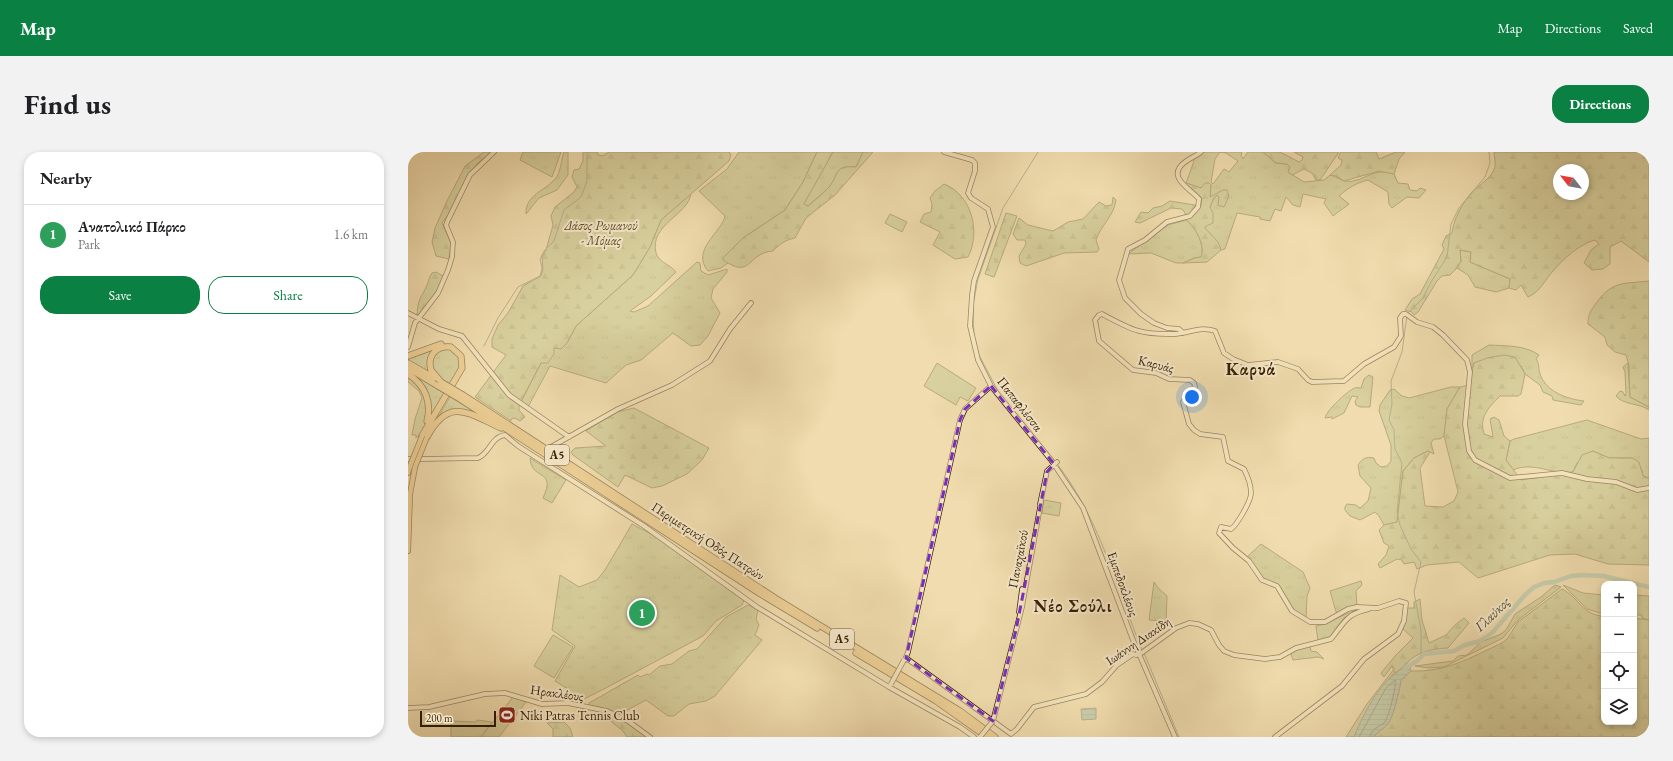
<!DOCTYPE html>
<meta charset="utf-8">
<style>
:root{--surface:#fff;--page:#f2f2f2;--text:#202124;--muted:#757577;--line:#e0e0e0;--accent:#0b8043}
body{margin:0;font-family:"EB Garamond",serif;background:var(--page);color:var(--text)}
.controls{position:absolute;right:12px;bottom:12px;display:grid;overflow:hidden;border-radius:8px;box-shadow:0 2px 6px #0003}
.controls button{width:36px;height:36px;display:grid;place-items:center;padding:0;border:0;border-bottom:1px solid var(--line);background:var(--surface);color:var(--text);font:20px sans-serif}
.compass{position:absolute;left:1145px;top:12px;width:36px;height:36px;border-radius:50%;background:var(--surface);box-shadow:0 2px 6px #0003;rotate:301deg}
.scale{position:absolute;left:12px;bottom:10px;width:76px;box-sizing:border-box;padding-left:4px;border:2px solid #361e00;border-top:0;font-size:11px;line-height:14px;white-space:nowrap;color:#361e00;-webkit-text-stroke:3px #f5e8ca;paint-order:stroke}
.you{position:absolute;left:784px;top:245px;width:14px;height:14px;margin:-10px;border:3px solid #fff;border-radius:50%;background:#1a73e8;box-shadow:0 0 0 6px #1a73e833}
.badge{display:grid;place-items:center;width:26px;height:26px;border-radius:50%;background:var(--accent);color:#fff;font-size:13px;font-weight:700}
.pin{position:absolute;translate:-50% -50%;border:2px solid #fff;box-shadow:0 1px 4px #0006}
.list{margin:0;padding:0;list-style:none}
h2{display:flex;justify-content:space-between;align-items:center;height:52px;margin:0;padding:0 16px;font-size:17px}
h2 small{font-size:13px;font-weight:400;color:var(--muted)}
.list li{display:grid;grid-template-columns:26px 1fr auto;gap:12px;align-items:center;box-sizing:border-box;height:60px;padding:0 16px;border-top:1px solid var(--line)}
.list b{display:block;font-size:15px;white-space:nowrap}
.list p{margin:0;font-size:13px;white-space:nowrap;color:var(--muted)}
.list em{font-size:13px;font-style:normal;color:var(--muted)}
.actions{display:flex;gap:8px;padding:12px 16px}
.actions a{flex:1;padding:9px 0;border:1px solid var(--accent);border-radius:16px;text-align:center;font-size:14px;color:var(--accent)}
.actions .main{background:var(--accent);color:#fff}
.icon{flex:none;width:22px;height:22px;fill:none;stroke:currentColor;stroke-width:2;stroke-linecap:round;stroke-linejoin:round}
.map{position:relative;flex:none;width:1241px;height:585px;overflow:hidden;border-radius:16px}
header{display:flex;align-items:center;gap:24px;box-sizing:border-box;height:56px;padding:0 20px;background:var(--accent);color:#fff}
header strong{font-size:19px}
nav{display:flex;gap:22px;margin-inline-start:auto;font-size:14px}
.intro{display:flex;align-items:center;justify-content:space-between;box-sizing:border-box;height:96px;padding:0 24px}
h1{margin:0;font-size:28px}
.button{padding:10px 18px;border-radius:16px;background:var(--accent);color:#fff;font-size:14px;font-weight:700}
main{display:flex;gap:24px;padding:0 24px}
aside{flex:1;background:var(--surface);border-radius:16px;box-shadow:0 2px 6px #0003}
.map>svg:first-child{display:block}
.grass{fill:url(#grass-tufts);stroke:#786f44;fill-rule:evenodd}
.forest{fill:url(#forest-firs);stroke:#786f44;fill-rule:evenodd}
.cemetery{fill:url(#cemetery-stones);stroke:#786f44}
.garden{fill:#bbc089;stroke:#786f44}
.water{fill:url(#water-rules);stroke:#727d67}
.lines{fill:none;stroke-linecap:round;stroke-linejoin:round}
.shore{stroke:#686d56;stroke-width:1}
.stream{stroke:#727d67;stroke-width:1}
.river{stroke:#9abcab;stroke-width:4.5}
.secondary-casing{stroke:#361e00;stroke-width:5.5}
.primary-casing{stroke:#361e00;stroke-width:6}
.highway-casing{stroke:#361e00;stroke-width:7}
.secondary{stroke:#f5e8ca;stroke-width:4}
.primary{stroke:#e8be77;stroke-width:4.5}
.highway{stroke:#e8be77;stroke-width:5.5}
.secondary-bridge-casing{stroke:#361e00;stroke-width:5.5;stroke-linecap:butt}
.primary-bridge-casing{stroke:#361e00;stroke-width:6;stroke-linecap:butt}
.highway-bridge-casing{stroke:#361e00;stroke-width:7;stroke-linecap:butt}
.secondary-bridge{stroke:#f5e8ca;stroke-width:4}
.primary-bridge{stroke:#e8be77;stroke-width:4.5}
.highway-bridge{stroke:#e8be77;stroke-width:5.5}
.marked{fill:none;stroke:#7b2cbf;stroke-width:3;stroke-dasharray:8 5;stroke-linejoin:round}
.labels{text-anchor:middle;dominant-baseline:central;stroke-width:4;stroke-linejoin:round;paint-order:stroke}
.shield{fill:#f5e8ca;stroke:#6f5b3d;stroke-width:1}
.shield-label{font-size:12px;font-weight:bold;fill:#361e00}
.park-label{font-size:13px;font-style:italic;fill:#5e4f29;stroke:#f5e8ca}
.street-label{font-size:13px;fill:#361e00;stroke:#f5e8ca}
.poi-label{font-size:13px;fill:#361e00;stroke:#f5e8ca;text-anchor:start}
.water-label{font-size:14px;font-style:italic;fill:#544d33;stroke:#f5e8ca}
.district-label{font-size:17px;font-weight:bold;letter-spacing:1px;fill:#361e00;stroke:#f5e8ca}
</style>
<header>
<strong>Map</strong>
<nav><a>Map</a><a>Directions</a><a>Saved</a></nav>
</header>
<div class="intro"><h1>Find us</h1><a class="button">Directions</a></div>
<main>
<aside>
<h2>Nearby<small></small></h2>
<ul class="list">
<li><span class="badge" style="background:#2e9e5b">1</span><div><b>Ανατολικό Πάρκο</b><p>Park</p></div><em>1.6 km</em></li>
</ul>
<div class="actions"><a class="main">Save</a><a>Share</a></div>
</aside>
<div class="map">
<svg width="1241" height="585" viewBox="0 0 1241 585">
<defs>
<pattern id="grass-tufts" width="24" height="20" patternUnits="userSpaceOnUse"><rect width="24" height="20" fill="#bbc089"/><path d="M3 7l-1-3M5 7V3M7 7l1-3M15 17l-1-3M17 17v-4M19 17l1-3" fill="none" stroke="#a1a574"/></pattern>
<pattern id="forest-firs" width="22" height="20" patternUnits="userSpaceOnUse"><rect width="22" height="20" fill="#bbc089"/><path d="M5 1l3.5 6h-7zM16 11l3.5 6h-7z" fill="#a1a574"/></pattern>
<pattern id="cemetery-stones" width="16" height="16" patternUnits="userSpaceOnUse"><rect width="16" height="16" fill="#bbc089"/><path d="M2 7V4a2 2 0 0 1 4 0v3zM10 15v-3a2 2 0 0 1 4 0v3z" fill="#a1a574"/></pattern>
<pattern id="water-rules" width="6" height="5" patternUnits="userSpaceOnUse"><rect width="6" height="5" fill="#9abcab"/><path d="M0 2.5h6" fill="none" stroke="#85a191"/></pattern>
</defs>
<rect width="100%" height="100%" fill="#f0dcae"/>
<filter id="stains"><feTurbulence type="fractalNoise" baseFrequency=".005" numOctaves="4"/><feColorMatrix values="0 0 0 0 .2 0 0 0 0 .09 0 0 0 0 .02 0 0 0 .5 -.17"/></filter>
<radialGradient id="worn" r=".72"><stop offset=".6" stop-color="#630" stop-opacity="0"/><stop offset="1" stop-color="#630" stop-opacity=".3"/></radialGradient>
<path class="grass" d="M115 0H153L144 25 112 8Z
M156 0H160V23L149 38 131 46 118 62C117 43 137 39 147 27 153 21 153 8 156 0Z
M331 0H409L395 30 377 58 335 86 315 106 320 111 313 116 300 119C282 98 315 79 317 64L291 39 319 17Z
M425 0H455L448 15C425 13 432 22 421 35 415 42 407 47 400 54L395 52Z
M796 0H834L833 3 835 7 840 0H855L868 11 879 12 882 15 880 20 896 30 916 28 922 23C928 24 932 28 937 29 954 32 965 14 986 22L990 31 1000 32 1002 38 1009 39 1012 36 1018 38 1011 46 999 45 984 56 981 52 980 40 960 28C948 31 940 36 931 44L941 52 925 64 916 51 918 47 895 42 892 55 885 53 878 45 873 59 867 57 862 69 852 67V65L829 61 817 97 813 98 810 91 797 76V74L800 72C802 62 801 50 809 43L811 45 819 38 802 46 803 33 801 31 793 36 778 31 786 9 785 7ZM812 0 818 1 830 9 821 20 816 17 805 32 803 30 807 7Z
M283 41C281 63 241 72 248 101 251 111 262 112 268 120L243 144 222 159 226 160 240 154 289 110 292 111 293 119 300 123 319 117V120L305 137 303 146 312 161 300 184 292 193 283 194 265 181 233 208 218 213 198 231 142 214 120 255 113 250 133 211 146 196 159 191 168 174 225 123 242 95 253 68Z
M778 68C787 73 798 95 793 105L786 106 775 111H768L743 101 720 102 760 73Z
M1052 98 1063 100 1062 110 1102 127 1101 136 1088 140 1067 135 1060 123 1049 116 1053 109Z
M1081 193C1098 194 1117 193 1131 203L1128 207C1132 212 1130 217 1132 222 1138 240 1159 247 1176 249L1173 253 1145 248 1144 244 1135 240 1132 233 1117 222 1113 214 1066 211 1064 220V203Z
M28 196 19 219 0 208V206L15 202Z
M37 196 47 199 54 211 43 232 31 226 23 214 27 201Z
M1220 211 1222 245 1241 255V258C1231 251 1215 253 1208 244L1212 239 1215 240 1217 244 1218 242 1217 220 1215 215Z
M0 219 37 242 22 266C24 252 22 237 10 227 7 224 3 222 0 219Z
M961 223 965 225 962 255H952L948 253 947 249 950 245 944 244 936 261 924 267V265L917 266C918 259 940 238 947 236 949 235 951 236 953 236L956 227Z
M0 225C5 229 10 233 14 239 21 251 22 278 8 286V283H4L7 267 14 246 11 239 0 230Z
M1043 235H1052L1039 257 1036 284 1032 287H1026L1023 291 1026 302 1020 299 1006 306 995 319 989 370 976 373 971 364 967 360 952 368 942 364 937 358V355L939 352 948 353 952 356 960 349 963 336 952 324 950 313C954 307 958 304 966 306L968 311 973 315 979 314 983 309V293L971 259 972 253 982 238 986 237 994 244 1001 246Z
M42 245 82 269 64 260 35 262 29 267Z
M1179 268 1233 287 1241 286V326L1235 324 1234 318 1224 306H1201L1185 299 1169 311 1165 320C1144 323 1125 309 1105 318L1098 308 1102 289 1106 287Z
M122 306 158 328 144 351 135 346C149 316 123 329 122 306Z
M636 348 653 351 651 364 634 361Z
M224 372 245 383 336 448 334 453 308 469 295 484 196 537 176 547 153 548 160 537 147 529 167 494 144 478 152 423 171 435 189 428 197 418Z
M853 392 895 420 902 436 899 444 898 467 885 458 872 435 856 428 839 405Z
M953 429 954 433 948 439 949 455 929 463 922 439Z
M746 430 751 437 759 444 758 469 741 468Z
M1147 433 1153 435 1110 468 1095 486 1036 515 1021 516 1007 514 1045 509 1050 504 1059 503 1073 490 1093 482 1098 478 1107 462 1133 445Z
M1155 433 1175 441 1196 443V462L1179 457Z
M1226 443 1241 444V468L1234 466V463H1226Z
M340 453 350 458 348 467 351 473 347 483 354 488 307 544 298 549 281 552 266 564H260L238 548 212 562 181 554V551L230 523 232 525 239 522 241 523 252 514 264 512 281 499 289 497 318 465Z
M954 457 936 466 921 486 910 489 908 474C925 471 936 460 954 457Z
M902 494 903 499 909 500 916 507 910 505 885 508 883 502 885 499Z
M986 517 987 520C970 539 956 562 946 585H938L959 552Z
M69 568 84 570 73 585H43V569L68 570Z"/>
<path class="forest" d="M76 0H84L71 10 60 23 42 60 34 71 43 91 41 107 28 104 24 90 27 76 39 49 57 14Z
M175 0H189L190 3 195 4 201 0H321L323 3 321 9 253 68 242 95 225 123 168 174 159 191 153 197 146 196V202L140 211H133L111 253V258L117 265 112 269 107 266 103 267V269L67 245 98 203 84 195V187L90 173 100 161 115 134 133 124 135 117 134 105 138 98 145 73 143 64 147 55 166 40 169 35 164 25 166 18 171 17 175 9Z
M409 0H425L396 52 400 54C407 48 415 42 421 35 432 22 425 13 448 15L455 0H465L427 43 398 66 387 86C377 88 372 92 365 99 338 101 344 129 314 107L335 86 377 58 395 30Z
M855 0H872L891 10 894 8 895 5 886 0H931L912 28H908L904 21 896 17 884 23 880 20 882 15 879 12 868 11Z
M933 0H968L971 7 988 0H997L991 7 986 22 971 19 936 29 928 24 922 23 933 13 934 8 930 6Z
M1086 0H1241V110L1213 89 1202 95V112L1195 117 1184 118 1176 111 1183 98 1191 92 1187 88C1172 92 1156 106 1145 119 1137 128 1132 140 1120 145L1113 133 1108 138 1101 136 1102 127 1062 110 1063 100 1052 98 1053 109 1049 116 1042 123 1034 124 1029 129 1010 160 1006 163 1004 160 997 158 1004 147 1012 142 1036 97 1034 93 1038 84 1044 81C1046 66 1054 52 1064 40 1071 33 1084 26 1087 15 1088 11 1086 4 1086 0ZM1151 18H1175V42H1151Z
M778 31 793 36 797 31H801L803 33 802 45 815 38H819L821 44 816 55 810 53 811 45 809 43 806 46 802 55 805 61V71L798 74 797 76 810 90 813 98 799 110 775 111 787 106 793 105C798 94 787 74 778 68L777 61 774 57 763 56 732 71 727 70 733 60 740 61 745 56 754 54 762 49 793 54 794 46 777 33Z
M536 32C564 43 573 80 560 105L547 107 525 93 532 80 512 70 516 62 523 60 524 52 522 46 527 39Z
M705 45 708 48C706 64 693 73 688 88L691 97 689 100 656 101 618 114 612 111 611 104 618 92 617 88H609L605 82 611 66 620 73 645 79 660 70 675 67 691 50 698 54 704 53Z
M28 120 37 125 31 138 12 162 9 163C10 145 13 147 19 133 21 129 21 125 24 121Z
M1241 129V255L1222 245 1221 213 1218 203 1207 200 1199 193 1197 185 1180 172C1180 162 1183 158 1189 150 1205 128 1217 132 1241 129Z
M1096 203 1107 205 1117 222 1113 242 1110 244H1092C1080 256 1071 265 1076 282L1085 285 1082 267 1086 265 1091 268 1096 284 1102 289 1098 308 1113 328 1165 320 1174 303 1185 299 1201 306H1224L1231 310 1235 324 1241 326V413L1200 412 1167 402 1142 403 1070 426 1051 410 1019 413 1009 417 1006 410 996 412 994 408 989 407 972 416 970 412 978 403 981 394 976 391 971 378 976 373 989 370 995 319 1006 306 1020 299 1022 300 1012 316 1017 354 1035 355 1046 349 1050 340 1036 284 1039 257 1052 235 1061 233 1066 211 1079 206Z
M226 256 301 296 294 308 279 322 254 334 244 336 217 323 210 335 165 303 163 300 167 296 198 294 178 279 209 260Z
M1154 437C1172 446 1173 463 1196 464V570H1226V466L1241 468V585H966C969 579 976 577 980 572 985 566 992 536 993 528L1003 519C1040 520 1061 506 1094 491L1099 487 1110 470Z
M1012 447 1014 468 1021 491 1038 483 1046 474 1056 466 1061 471 1040 496C1025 497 1010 499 999 511 994 515 993 518 987 521L984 514 976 525 973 521 988 503 1005 486 995 477 999 456H1006V450Z
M189 558 213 566 239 585H219L215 579Z
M156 570 162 576 165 585H145V577L139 571Z"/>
<path class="cemetery" d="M598 61 609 64 586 125 577 122Z"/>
<path class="garden" d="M482 62 499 70 494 80 477 71Z
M529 211 568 236 560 249 552 245 548 253 516 234Z
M145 483 165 495 146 526 126 514Z
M105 545 118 550 91 585H73Z"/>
<path class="water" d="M998 511 1002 514 1003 519 993 528C992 536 985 566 980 572 976 577 969 579 966 585H946C953 567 964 546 977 531 984 523 992 520 998 511Z
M688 556V567L674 568 673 557Z"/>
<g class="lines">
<path class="shore" d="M951 585 978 536 987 528C989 533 981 564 977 570 972 575 963 576 962 585"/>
<path class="stream" d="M566 148 570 127 595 56 630 0
M565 156 566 184
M1001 160 1015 146 1023 130 1039 105 1043 72 1051 56 1077 25 1082 11 1081 0
M999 163 994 200 983 229 984 252 981 268 986 278 987 297 994 311 989 360 992 373 1003 397 1013 410 1006 440 1013 478V504
M76 194 90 166 110 135 132 124 134 116 132 107 136 99 146 89 156 58 173 45 179 29V0
M571 203 590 239
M603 255 647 309
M650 313C692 368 708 434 734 498
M736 501 771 585"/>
<path class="river" d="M997 516 1009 509 1016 502 1046 499 1057 493 1072 489 1084 481 1117 443 1126 435 1136 431 1146 430 1163 424 1175 423 1196 424 1241 435"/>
<g class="secondary-casing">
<path id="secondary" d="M536 0 564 8 567 11V19L560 41 563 46 580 57 585 75 566 129 564 143 562 174 570 208 583 234 643 308 675 356 725 488 767 585
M0 161 31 177 54 184 101 243 161 285
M775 181 771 177 759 176 746 171 733 162 717 146 711 128 720 97 737 88 759 70 782 64 790 55 791 47C783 37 757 25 777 10 782 6 788 4 793 0
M0 195 7 171 30 141 40 118 44 105 45 90 38 73 40 68 62 23 86 0
M143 295 210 257 264 233 302 209 322 177 343 151
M0 307H2
M13 307 70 306C82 301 83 285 97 283L110 294 236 374 349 455 481 535 552 575 566 585
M632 352 639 319 649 310
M611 460 614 437
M498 506 603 582 609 577 626 555 678 542 694 530 709 513 725 502 728 503 732 502 768 476 781 471 790 472 803 478 811 493 816 499 826 503 857 507 872 505 888 496 923 487C937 470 938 462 961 457
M497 508 500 500 552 268 557 257 583 234
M0 556 21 555 77 542 97 541 134 552 160 551 199 559 220 569 242 585
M585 569 614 455 633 350
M867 585 934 534 956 507 990 482 996 469 998 451 991 449 970 456 949 455 940 457 917 470H902L884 459 869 434 854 428 841 409 825 396 811 381 813 375 823 377C829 373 843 349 843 341 843 334 839 323 836 317L820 309 815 285 792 282 786 278 781 272 775 250 787 235 786 231 782 228 761 227 748 221 725 218 691 189 687 168 691 163 694 162C724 178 732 183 767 182 780 181 795 174 807 179L816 201 825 207 840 213 870 210 890 217 900 228 904 230 936 229 956 212 986 195 993 184 992 166 995 162H998L1009 170 1025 175 1035 183 1059 208 1062 220 1057 272 1061 299 1067 308 1102 326 1154 321 1179 327 1208 330 1229 338 1241 336"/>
</g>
<g class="primary-casing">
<path id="primary" d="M0 321 2 314
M0 399 2 342 7 315"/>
</g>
<g class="highway-casing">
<path id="highway" d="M0 204 33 192
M0 211 26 226
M0 216 30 234
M0 222C17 233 24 250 19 269
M55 243 367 446 552 559 587 585
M52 247 351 441 409 476
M14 284 54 216 53 204 43 195C28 193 19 204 23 218L33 230
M19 285C41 244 60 261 93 276
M448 501 528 549 579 585"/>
</g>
<use href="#secondary" class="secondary"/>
<use href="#primary" class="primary"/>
<use href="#highway" class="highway"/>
<g class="secondary-bridge-casing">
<path id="secondary-bridge" d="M483 532 496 508
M572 585 585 569"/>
</g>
<g class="primary-bridge-casing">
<path id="primary-bridge" d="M2 314 14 284
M7 315 19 285"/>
</g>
<g class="highway-bridge-casing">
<path id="highway-bridge" d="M33 230 55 243
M30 234 52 247"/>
</g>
<use href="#secondary-bridge" class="secondary-bridge"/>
<use href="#primary-bridge" class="primary-bridge"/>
<use href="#highway-bridge" class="highway-bridge"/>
</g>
<path d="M0 0H1241V585H0ZM583 234 646 312 639 320 608 478 585 569 498 506 552 268 557 257Z" fill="#f0dcae" fill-opacity=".55" fill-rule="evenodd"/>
<path class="marked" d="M583 234 646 312 639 320 608 478 585 569 498 506 552 268 557 257Z"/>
<defs>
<g id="stadium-square" transform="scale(0.9)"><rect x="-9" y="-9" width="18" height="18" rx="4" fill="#8f2418" stroke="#f5e8ca"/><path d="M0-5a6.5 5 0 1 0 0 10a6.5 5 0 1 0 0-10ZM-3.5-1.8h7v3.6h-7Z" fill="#fff"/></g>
</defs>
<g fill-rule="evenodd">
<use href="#stadium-square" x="99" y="563"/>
</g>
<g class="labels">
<g class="shield">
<rect x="137" y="293" width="24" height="20" rx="3"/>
<rect x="422" y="477" width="24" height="20" rx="3"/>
</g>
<g class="shield-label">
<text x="149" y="303">Α5</text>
<text x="434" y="487">Α5</text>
</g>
<g class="park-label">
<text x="193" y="73">Δάσος Ρωμανού<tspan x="193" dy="15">- Μόμας</tspan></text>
</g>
<g class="street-label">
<text transform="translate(748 212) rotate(14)">Καρυάς</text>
<text transform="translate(612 252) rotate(52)">Παπαφλέσσα</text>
<text transform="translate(300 389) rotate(33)">Περιμετρική Οδός Πατρών</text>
<text transform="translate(610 407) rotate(-79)">Παναχαϊκού</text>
<text transform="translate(715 432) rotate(70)">Εμπεδοκλέους</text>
<text transform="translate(730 489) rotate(-34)">Ιωάννη Διακίδη</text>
<text transform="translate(149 541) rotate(8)">Ηρακλέους</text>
</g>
<g class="poi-label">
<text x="112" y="563">Niki Patras Tennis Club</text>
</g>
<g class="water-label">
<text transform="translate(1084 462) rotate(-44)">Γλαύκος</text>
</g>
<g class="district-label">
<text x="843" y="217">Καρυά</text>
<text x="665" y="454">Νέο Σούλι</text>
</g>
</g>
<rect width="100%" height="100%" filter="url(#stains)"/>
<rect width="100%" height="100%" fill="url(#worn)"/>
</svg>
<div class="controls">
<button>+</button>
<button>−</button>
<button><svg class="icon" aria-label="locate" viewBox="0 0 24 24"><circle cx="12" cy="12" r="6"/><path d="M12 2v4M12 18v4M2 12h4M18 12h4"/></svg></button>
<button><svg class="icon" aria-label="layers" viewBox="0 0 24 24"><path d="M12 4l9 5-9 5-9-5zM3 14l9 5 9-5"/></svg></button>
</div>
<svg class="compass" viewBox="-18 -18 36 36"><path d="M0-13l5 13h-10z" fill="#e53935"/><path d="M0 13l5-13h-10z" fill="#757577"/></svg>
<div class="scale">200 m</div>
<div class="you"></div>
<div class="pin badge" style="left:234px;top:461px;background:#2e9e5b">1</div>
</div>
</main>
